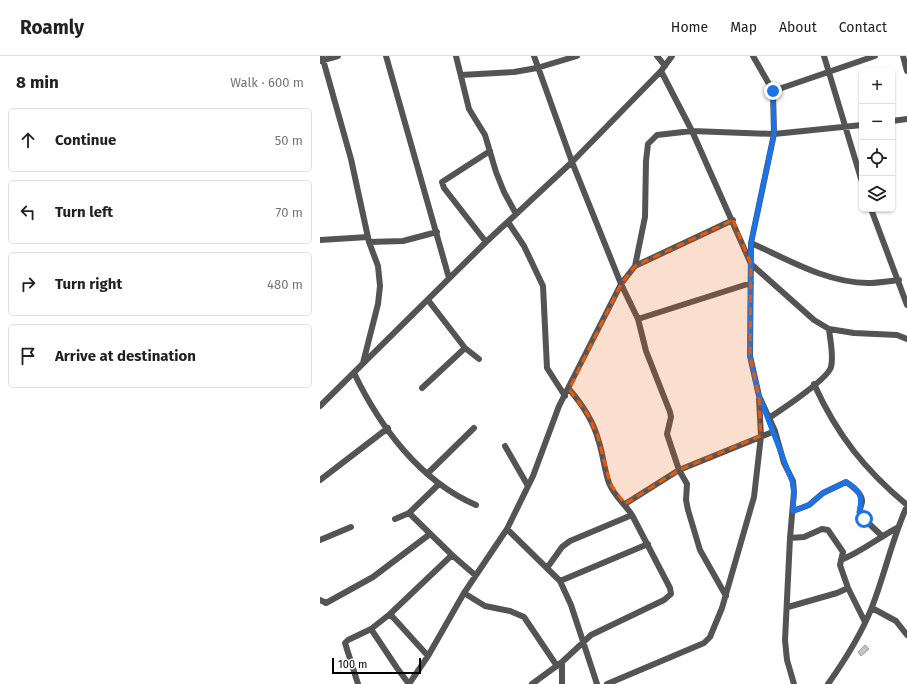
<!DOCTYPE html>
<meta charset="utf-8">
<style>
:root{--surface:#fff;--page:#f6f6f6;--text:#202124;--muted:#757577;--line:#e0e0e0}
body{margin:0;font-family:"Fira Sans",sans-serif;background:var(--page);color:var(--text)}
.controls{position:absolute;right:12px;top:12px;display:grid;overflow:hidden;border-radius:6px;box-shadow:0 1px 3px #0004}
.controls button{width:36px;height:36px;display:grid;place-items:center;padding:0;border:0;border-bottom:1px solid var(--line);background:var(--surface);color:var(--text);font:20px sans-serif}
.scale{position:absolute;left:12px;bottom:10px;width:89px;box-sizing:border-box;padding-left:4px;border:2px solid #000;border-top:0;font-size:11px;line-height:14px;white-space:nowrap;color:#000;-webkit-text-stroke:3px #fff;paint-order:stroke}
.stop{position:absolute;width:12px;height:12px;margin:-9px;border:3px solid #1a73e8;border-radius:50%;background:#fff}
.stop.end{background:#1a73e8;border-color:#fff;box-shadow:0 1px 4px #0008}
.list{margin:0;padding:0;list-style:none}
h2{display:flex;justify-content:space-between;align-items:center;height:52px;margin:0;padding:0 16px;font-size:17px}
h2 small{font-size:13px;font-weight:400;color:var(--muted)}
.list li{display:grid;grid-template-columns:26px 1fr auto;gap:12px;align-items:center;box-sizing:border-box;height:64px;margin:0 8px 8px;padding:0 8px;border:1px solid var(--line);border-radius:6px}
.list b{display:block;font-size:15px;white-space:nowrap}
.list em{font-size:13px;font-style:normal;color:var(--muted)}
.icon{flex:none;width:22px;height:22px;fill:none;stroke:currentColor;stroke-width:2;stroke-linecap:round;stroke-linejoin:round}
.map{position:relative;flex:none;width:587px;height:628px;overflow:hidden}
header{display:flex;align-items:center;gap:24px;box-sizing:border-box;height:56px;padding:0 20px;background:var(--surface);border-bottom:1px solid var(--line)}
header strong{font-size:19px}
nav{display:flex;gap:22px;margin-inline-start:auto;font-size:14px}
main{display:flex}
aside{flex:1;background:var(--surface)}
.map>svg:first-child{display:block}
.building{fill:#c4c4c4;stroke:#989898}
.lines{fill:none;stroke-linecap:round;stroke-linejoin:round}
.minor{stroke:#545454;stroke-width:6}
.route{stroke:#1a73e8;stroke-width:5}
.marked{fill:#e8590c;fill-opacity:0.2;stroke:#e8590c;stroke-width:3;stroke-dasharray:8 5;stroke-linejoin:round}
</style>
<header>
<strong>Roamly</strong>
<nav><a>Home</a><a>Map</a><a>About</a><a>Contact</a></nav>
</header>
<main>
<aside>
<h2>8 min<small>Walk · 600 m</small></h2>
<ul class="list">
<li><svg class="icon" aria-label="ahead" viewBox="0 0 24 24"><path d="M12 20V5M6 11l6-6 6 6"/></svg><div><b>Continue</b></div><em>50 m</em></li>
<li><svg class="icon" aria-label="left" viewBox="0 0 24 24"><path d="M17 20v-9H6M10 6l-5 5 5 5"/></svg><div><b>Turn left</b></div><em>70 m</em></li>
<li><svg class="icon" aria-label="right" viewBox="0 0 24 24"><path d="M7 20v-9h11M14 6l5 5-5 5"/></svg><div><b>Turn right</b></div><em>480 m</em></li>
<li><svg class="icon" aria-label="arrive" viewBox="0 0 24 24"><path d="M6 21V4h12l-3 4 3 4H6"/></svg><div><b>Arrive at destination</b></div></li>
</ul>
</aside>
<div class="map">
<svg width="587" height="628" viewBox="0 0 587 628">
<rect width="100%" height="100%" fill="#fff"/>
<path class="building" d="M545 589 549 593 541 600 538 596Z"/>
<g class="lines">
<path class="minor" d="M2 0 31 103 49 186 58 210 60 230 58 248 43 307
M66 0 129 222
M136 0 149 53 165 79 176 116 184 136 196 158
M337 0 345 10
M433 0 453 35 454 78 431 187 430 300 439 340 455 375 464 407 473 425 474 436 470 482 465 584 467 604 474 628
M504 0 542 126
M583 0 587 15
M0 5 18 0
M341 15 372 75 431 208 494 264 509 273 534 277 577 279 587 283
M141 19 194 16 217 12 257 0
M453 35 555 0
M572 65 587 63
M551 153 587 249
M188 166 204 190 223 230 227 312 245 340
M0 184 48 181
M49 186 83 185 117 176
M166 186 124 132 122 126 170 95
M431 187C467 203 507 227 548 227 558 227 569 225 579 224
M315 210 325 161 326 105 328 88 337 79 372 75 454 78 542 69
M108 244 145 292 159 303
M318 263 431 227
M34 317C60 371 100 425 156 449
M494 328C517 379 545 414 587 449
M102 332 145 292
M0 350 166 186 252 106 341 15 352 0
M449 362C461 354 508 323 511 311 514 300 510 284 509 273
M185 390 208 430
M107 418 154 372
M0 424 68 372
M305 448 359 414 455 375
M473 455 489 449 503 437 526 426C532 430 543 438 542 446 541 451 539 454 540 459L562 480
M89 457 132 499 155 519
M75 463 89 457 119 428
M187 473 240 525 251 549 277 628
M470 482 484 481 502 473 508 474 523 496 520 509 528 532
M0 484 31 471
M521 504C541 496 558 482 577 472
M227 512 242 491 250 485 312 459
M240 525 328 488
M144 537 165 550 190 555 204 561 237 610
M406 540 380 494 368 454 366 444 367 428 359 414 347 378 351 361 350 356 326 295 318 263 301 228 315 210 413 164
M0 544 6 547 53 521 110 478
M468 551 517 537 528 532 545 566
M552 552 576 565 587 579
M70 558 108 600
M51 573 77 612 89 628
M38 628 25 587 28 584 51 573 70 558 132 499
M89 628 108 600 144 537 187 473 213 420 239 350 301 228 252 106 214 0
M212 628 242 606 271 579 344 544 351 538 350 532 312 459C305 448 294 440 289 427 284 413 283 397 278 383 273 364 261 347 249 333
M242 628V606
M287 628 384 587 390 581 402 552 434 441 441 380 439 343
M508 628C525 604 541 579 552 551 565 518 572 483 587 450"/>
</g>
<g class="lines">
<path class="route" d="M453 35 454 78 431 187 430 300 439 340 472 425 474 436 473 455 489 449 503 437 526 426C540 434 543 440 539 456L544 463"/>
</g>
<path class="marked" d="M413 164 431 208 430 300 439 340 441 380 359 414 305 448 290 428 278 381 268 359 249 333 301 228 315 210Z"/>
</svg>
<div class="controls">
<button>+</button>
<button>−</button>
<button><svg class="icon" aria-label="locate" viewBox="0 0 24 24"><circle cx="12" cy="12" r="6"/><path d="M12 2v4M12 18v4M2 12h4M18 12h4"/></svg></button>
<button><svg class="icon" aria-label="layers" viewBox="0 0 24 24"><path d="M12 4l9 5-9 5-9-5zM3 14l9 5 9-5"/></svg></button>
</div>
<div class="scale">100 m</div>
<div class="stop" style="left:544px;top:463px"></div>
<div class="stop end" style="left:453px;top:35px"></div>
</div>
</main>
